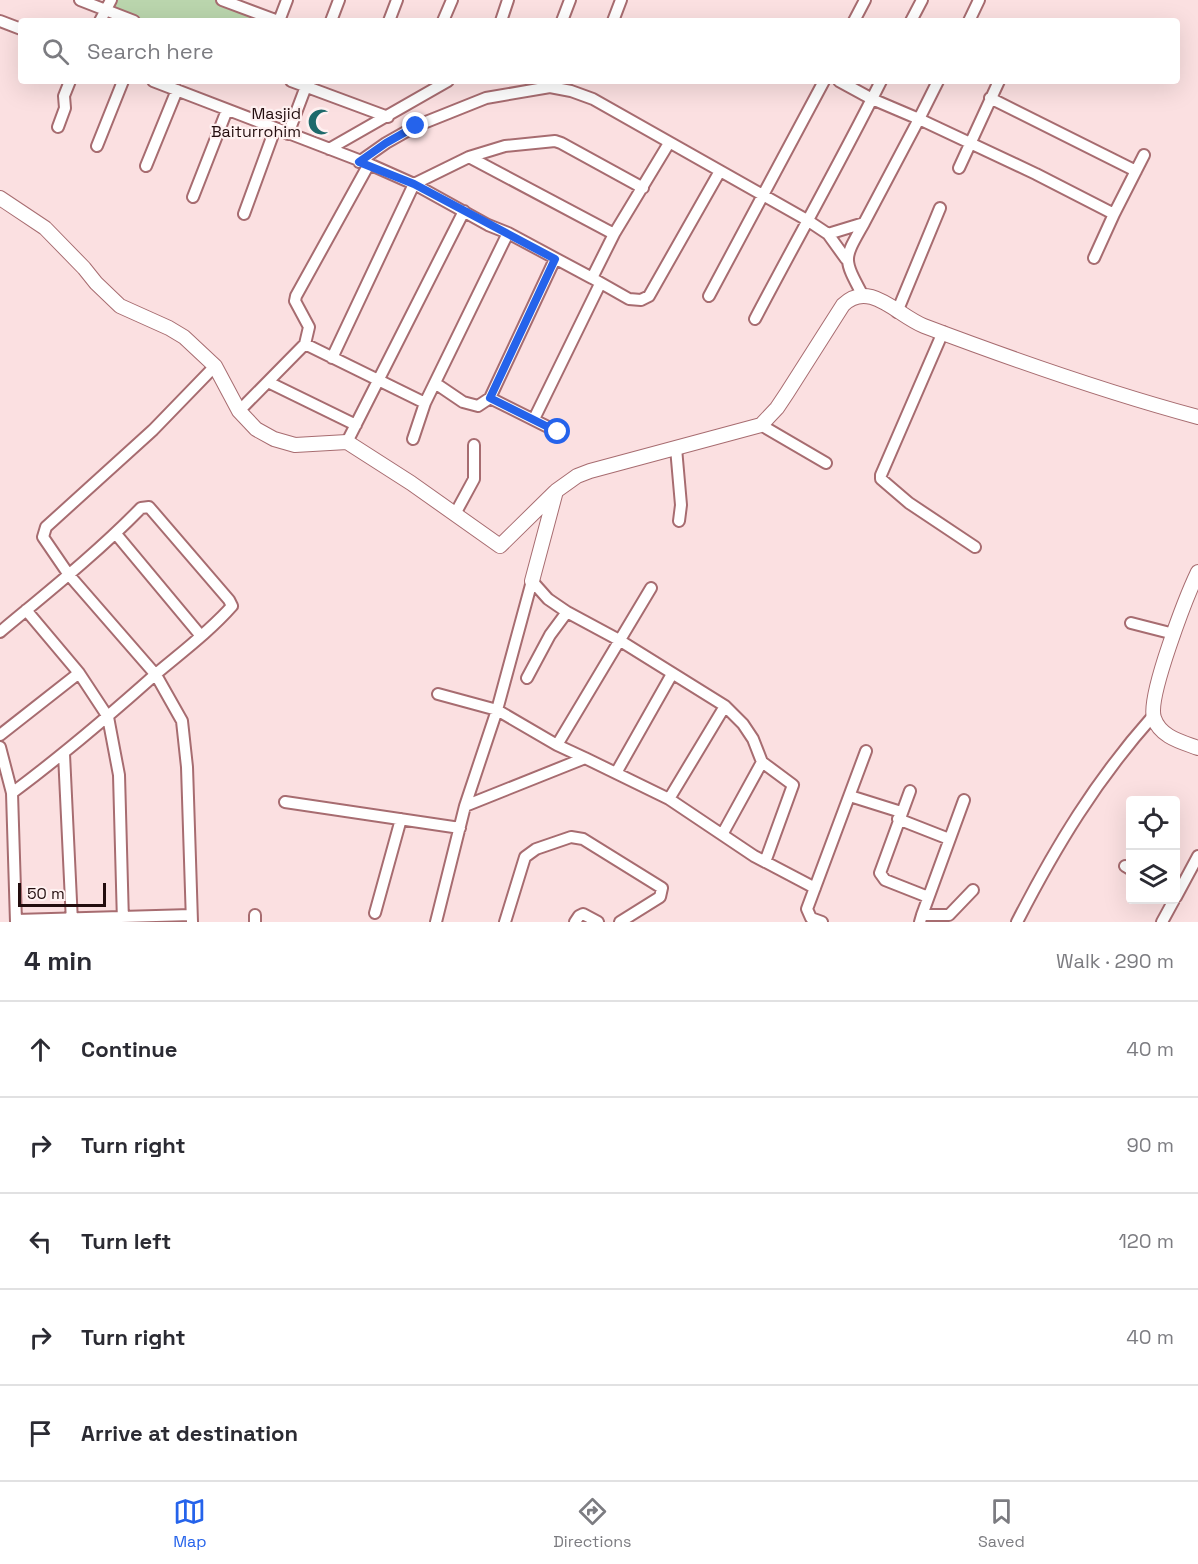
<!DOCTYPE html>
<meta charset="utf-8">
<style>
:root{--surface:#fff;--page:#f2f2f3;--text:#2b2b33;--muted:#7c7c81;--line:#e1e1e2;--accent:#2563eb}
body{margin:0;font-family:"Space Grotesk",sans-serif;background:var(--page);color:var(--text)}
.controls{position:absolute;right:18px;bottom:18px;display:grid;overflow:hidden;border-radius:6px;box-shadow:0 6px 24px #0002}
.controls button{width:54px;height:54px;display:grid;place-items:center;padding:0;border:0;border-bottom:2px solid var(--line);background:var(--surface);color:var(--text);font:30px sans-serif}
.scale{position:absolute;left:18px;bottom:15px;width:88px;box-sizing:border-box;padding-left:6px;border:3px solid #230d0e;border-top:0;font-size:16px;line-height:21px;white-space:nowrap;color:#230d0e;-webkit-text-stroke:4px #fff1f1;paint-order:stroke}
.stop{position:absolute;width:18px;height:18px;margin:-14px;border:4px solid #2563eb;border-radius:50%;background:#fff}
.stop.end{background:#2563eb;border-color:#fff;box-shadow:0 2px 6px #0008}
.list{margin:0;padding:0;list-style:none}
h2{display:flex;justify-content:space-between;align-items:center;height:78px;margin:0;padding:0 24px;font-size:26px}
h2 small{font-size:20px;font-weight:400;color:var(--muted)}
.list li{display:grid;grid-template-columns:39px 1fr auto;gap:18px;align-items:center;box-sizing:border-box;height:96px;padding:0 24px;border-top:2px solid var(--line)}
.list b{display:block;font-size:22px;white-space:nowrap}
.list em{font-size:20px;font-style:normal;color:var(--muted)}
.icon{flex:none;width:33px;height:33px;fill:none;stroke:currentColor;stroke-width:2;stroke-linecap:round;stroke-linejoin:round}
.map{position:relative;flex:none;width:1198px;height:922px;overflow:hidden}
.search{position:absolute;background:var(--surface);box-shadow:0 6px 24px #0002;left:18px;right:18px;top:18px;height:66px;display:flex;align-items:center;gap:15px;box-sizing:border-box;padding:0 21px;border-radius:6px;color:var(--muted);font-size:22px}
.sheet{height:558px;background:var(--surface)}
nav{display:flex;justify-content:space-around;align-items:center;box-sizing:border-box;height:84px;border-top:2px solid var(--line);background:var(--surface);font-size:16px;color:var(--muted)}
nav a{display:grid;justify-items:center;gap:3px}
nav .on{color:var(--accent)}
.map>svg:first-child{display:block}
.green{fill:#bad5ad}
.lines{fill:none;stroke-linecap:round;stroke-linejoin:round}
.minor-casing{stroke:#a76c70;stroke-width:14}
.tertiary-casing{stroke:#a76c70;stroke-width:16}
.minor{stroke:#fff;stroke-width:10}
.tertiary{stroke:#fff;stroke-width:14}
.route{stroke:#2563eb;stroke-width:8}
.labels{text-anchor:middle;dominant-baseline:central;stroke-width:4.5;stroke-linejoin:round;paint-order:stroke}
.poi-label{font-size:16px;fill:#230d0e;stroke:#fff1f1;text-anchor:end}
</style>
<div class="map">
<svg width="1198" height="922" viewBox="0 0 1198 922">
<rect width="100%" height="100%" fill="#fbe0e1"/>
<path class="green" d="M111 0H226L280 21H138L107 9Z"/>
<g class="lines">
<g class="minor-casing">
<path id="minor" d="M80 0 134 21
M222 0 278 21
M0 21 21 29
M100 21 111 0
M279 21 287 0
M331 21 339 0
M389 21 397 0
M443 21 452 0
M501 21 508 0
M562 21 570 0
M613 21 621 0
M854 21 865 0
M911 21 922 0
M969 21 979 0
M153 81 369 164 414 184 488 225 508 233 592 278 629 299 641 300 649 296 720 171
M291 81 388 117
M839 81 872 99 919 119 864 223
M938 81 919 119 1036 174 1114 214 1094 258
M990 98 1136 171
M58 127 65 108 64 96 70 81
M288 134 308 81
M97 146 123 81
M329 149 448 81
M469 157 614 234
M359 162 386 143 416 126 486 98 550 87 571 91 593 99 807 220 828 234 846 259
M146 166 177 90
M959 168 999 81
M193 197 227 110
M244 214 275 129
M1114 214 1144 155
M828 234 864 223C844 259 842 257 862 294
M555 259 490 398 558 432
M592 278 614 234 669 143
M709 296 824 81
M897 312 940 208
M755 319C797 239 841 161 881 81
M943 332 881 475V479L909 503 975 547
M305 344 309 327 295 301 296 296 369 164
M332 358 414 184 469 157 505 146 555 141 561 143 643 188
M268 382 356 425
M435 383 463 402 478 406 490 398
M425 403 508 233
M239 411 305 344 425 403 413 439
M534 419 600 284
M761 425 826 463
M347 442 464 211
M676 448 681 505 679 521
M455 514 474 479V445
M116 534 201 636
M532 581 548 599 567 612 619 640 725 706 743 724 753 739 762 762 793 785 765 862
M26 610 79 673 108 717 119 775 123 922
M1131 623 1174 634
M0 632C48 592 97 553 141 508L149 507 229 600 232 606C210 631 182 652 157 673 110 715 63 755 12 793L16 922
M527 678 550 635 567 612
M438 694 497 710 557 745 585 758
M0 735 79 673
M557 745 651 588
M0 747 12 793
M64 754 72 922
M616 773 672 674
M910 791 880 873 885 880 928 897
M850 796 901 812
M669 799 725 706
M285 802 460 828
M465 806 585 758 669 799 754 856 815 888
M898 819 949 839
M723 833 762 762
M1125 866 1130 869
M1176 897 1198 856
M375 913 401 819
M922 915 964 800
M16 920 191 915
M192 922 187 767 182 721 156 675 69 575 43 537 46 527 153 430 215 366
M255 922V915
M436 922 465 806 497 710 532 581
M505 922 525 857 536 849 571 837 583 839 662 888 660 897 620 922
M575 922 579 916 583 914 598 922
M822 922 811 918 807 909 866 751
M920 922 922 915H949L973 890
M1017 922C1056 846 1096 780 1153 716
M1162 922 1174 900"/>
</g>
<g class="tertiary-casing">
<path id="tertiary" d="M0 198 45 228 84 268 96 283 120 306 169 328 184 337 215 366 239 411 256 429 274 439 295 445 347 442 411 483 500 546 555 492
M1198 572C1187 595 1147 697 1154 718 1160 737 1182 742 1198 748
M532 581 556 491 577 476 590 471 761 425 777 408 787 393 843 305C869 279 898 316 924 326 1014 360 1105 392 1198 417"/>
</g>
<use href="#minor" class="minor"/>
<use href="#tertiary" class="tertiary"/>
</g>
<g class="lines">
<path class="route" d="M416 126 386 143 359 162 414 184 555 259 490 398 558 432"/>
</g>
<defs>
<g id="mosque-bare" transform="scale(2.07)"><path d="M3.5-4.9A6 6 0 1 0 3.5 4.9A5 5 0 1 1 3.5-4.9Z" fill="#1e6a6b" stroke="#fff1f1" stroke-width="2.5" paint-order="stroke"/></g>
</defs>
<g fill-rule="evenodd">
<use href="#mosque-bare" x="321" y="122"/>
</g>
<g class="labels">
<g class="poi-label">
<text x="301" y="113">Masjid<tspan x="301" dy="18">Baiturrohim</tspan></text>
</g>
</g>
</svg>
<div class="controls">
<button><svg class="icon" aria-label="locate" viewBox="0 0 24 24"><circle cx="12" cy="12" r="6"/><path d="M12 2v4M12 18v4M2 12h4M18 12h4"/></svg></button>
<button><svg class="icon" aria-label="layers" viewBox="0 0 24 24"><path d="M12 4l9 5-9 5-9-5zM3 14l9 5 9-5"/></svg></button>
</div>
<div class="scale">50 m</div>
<div class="stop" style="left:558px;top:432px"></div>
<div class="stop end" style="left:416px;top:126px"></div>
<div class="search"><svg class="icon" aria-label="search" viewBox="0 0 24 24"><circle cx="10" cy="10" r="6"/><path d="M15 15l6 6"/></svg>Search here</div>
</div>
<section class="sheet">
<h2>4 min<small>Walk · 290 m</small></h2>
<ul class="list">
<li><svg class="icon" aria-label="ahead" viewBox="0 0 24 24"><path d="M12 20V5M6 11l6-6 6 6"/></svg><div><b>Continue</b></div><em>40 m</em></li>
<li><svg class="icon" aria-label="right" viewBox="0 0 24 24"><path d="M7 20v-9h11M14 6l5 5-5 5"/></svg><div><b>Turn right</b></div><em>90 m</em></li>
<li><svg class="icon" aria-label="left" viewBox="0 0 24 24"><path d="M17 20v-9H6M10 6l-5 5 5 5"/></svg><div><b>Turn left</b></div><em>120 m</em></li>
<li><svg class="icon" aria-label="right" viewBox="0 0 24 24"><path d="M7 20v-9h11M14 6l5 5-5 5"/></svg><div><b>Turn right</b></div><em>40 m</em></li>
<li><svg class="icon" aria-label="arrive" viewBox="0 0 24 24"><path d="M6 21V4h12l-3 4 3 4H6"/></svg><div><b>Arrive at destination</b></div></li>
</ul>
</section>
<nav>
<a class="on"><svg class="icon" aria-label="map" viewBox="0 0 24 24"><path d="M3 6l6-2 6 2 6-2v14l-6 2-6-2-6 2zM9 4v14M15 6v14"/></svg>Map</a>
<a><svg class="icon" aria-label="directions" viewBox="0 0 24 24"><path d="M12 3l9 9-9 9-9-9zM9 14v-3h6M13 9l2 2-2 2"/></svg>Directions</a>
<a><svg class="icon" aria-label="saved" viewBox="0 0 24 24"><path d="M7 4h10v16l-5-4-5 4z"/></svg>Saved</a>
</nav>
